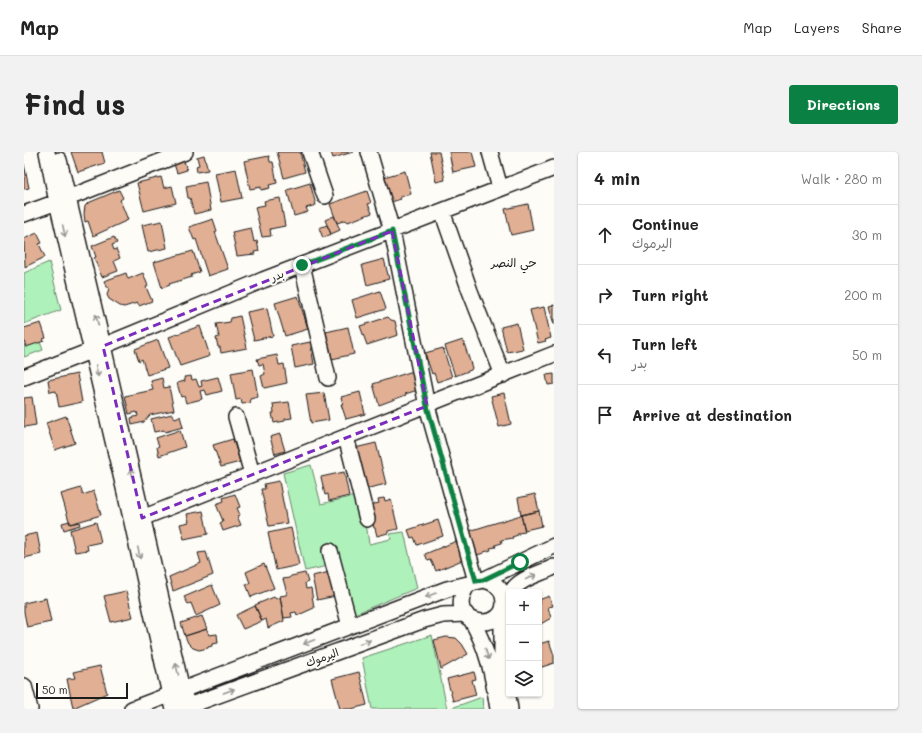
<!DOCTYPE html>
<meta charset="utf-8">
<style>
:root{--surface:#fff;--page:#f2f2f2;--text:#222;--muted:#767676;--line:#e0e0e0;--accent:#0b8043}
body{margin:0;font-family:Mali,"Playpen Sans Arabic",sans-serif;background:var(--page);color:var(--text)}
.controls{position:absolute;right:12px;bottom:12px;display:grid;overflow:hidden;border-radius:4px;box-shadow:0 1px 3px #0004}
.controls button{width:36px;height:36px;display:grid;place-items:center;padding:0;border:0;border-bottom:1px solid var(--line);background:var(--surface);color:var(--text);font:20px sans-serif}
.scale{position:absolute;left:12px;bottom:10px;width:92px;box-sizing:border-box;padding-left:4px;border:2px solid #1c1c1c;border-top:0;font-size:11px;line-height:14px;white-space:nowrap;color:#1c1c1c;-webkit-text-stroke:3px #fdfcf7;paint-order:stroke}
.stop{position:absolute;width:12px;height:12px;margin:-9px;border:3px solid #0b8043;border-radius:50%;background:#fff}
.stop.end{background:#0b8043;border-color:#fff;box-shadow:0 1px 4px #0008}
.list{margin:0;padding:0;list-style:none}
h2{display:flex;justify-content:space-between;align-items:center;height:52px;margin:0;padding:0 16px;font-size:17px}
h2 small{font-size:13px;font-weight:400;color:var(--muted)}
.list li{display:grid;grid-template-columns:26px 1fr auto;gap:12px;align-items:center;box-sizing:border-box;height:60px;padding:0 16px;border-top:1px solid var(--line)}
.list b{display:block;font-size:15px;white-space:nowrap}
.list p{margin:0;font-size:13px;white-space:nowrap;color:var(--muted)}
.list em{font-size:13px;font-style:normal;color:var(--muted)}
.icon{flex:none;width:22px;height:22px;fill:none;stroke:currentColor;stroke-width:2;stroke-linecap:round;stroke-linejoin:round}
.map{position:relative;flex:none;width:530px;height:557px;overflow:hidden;border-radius:4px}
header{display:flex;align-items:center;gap:24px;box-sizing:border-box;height:56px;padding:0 20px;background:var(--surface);border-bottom:1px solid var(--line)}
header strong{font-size:19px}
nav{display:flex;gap:22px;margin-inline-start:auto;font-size:14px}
.intro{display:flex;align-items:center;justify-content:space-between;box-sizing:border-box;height:96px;padding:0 24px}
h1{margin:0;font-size:28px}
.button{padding:10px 18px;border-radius:4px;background:var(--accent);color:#fff;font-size:14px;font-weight:700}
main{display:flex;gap:24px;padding:0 24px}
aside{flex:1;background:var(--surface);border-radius:4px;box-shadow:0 1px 3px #0004}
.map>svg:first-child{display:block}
.green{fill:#aff1ba;stroke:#66866b}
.building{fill:#e1af94;stroke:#1c1c1c}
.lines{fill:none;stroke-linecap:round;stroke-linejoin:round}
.minor-casing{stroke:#1c1c1c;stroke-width:18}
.minor{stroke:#fdfcf7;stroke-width:15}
.oneway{stroke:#989794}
.route{stroke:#0b8043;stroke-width:5}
.marked{fill:none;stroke:#7b2cbf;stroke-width:3;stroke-dasharray:8 5;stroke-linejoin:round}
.labels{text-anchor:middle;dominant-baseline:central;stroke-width:4;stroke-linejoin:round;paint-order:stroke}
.street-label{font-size:11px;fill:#1c1c1c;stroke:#fdfcf7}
.neighbourhood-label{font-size:12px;fill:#1c1c1c;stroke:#fdfcf7}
</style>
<header>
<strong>Map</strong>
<nav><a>Map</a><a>Layers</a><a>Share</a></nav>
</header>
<div class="intro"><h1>Find us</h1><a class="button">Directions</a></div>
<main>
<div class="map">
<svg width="530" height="557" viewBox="0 0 530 557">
<rect width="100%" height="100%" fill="#fdfcf7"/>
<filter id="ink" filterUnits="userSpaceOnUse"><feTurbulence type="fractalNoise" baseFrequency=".025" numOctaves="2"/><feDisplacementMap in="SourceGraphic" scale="8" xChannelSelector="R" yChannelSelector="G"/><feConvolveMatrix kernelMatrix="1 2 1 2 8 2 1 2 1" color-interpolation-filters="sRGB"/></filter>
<g filter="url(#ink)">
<path class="green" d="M25 110 37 158 0 172V121Z
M16 190 19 198 0 205V192L1 195Z
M287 313 297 352 331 344 342 371 345 392 367 387 366 382 380 380 393 436 326 464 313 412 281 419 259 321Z
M408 483 423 557H348L338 506Z
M458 545 459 557H425Z"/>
<path class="building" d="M47 0H78L81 11 54 20Z
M253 0H276L281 20 260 26Z
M307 0H329L309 6Z
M406 0H415L421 28 412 30Z
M425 0H448L452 15 429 20Z
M180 3 184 18 173 20 172 14 175 13 173 5Z
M245 4 246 10H249L253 31 245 33 246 36 237 38V35L226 37 220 9Z
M160 9 163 18 153 21 150 12Z
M0 12 5 36 0 37Z
M212 17 218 46 197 50 191 21Z
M381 19 387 42 376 45 377 47 367 50 360 25Z
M137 25 140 36 148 34 152 51 120 59 113 31Z
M182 30 187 58 170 62 166 46H164L162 34Z
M286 31 292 53 282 56 284 60 270 64 263 38Z
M95 38 99 46 96 48 104 68 69 84 64 69 61 70 60 62 61 54 64 51Z
M343 39 347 51 344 52 348 61 324 70 322 68 313 71 306 52Z
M256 46 261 74 246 77 247 84 238 85 231 55 241 53 240 49Z
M504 52 509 78 487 83 481 57Z
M310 64 316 78 307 82 301 68Z
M189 67 193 79 191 80 204 117 184 124 172 87 170 88 165 75Z
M138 69 143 96 124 100 118 73Z
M303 73 307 82 299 86 295 76Z
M227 76 230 90 233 89 235 99 230 100 231 102 213 104 208 80Z
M13 81 18 91 15 92 21 105 1 115 0 87Z
M90 85 93 91 88 93 90 98 92 97 96 106 90 109 94 119 78 125 70 106 72 105 68 94Z
M169 99 176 120 167 123 168 125 145 132 146 133 138 136 130 110Z
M360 107 365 127 343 133 338 113Z
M102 121 104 127 119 121 124 134 122 135 128 149 115 154 113 151 100 155 96 154 85 147 83 143 85 136 82 134 80 129Z
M356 139 362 157 333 166 328 148Z
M274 144 284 177 261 184 251 151Z
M530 153V173L525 154Z
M520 155 527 186 521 188 522 189 514 191 506 158Z
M243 156 249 184 230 188 223 160Z
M216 164 223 196 197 201 196 195H194L192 186 195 185 192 172 206 170 207 166Z
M364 165 367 168 371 169 374 183 343 193 336 174Z
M17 171 22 186 19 187 20 189 2 195 0 188V176Z
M493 171 499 197 483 200 477 175Z
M176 174 186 204 156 214 145 185Z
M324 175 330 202 308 207 302 180Z
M134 188 144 216 123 223 118 207 115 209 111 197Z
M439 188 448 216 447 218 431 224 421 194Z
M286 190 290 212 271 216 267 194Z
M419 196 428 225 413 230 410 221 408 222 401 201Z
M253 203 255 213 260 212 263 231 240 236 237 224 241 222 239 212 235 213 233 207Z
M229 217 234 245 226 247 227 251 218 252 217 247 212 248 207 221Z
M389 219 394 238 381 242 382 243 355 253 349 232Z
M53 222 58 250 35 255 32 239 26 240 24 228Z
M530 222V232L524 233 522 223Z
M167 224 168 228 172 227 175 235 178 234 177 229 194 225 198 239 183 243 181 238 176 239 178 247 162 251 160 244 157 245 153 231 161 229 160 225Z
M138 226 140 236 145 235 150 258 126 263 120 270 108 273 107 266 114 264 113 260 105 262 101 244 129 238 127 229Z
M336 240 341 262 322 267 317 252H319L317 245Z
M300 241 305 268 287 271 282 243Z
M480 241 487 272 475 275 467 244Z
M8 245 12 273 0 275V246Z
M265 250 268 266 261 267V269L250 271 248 261H250L249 252Z
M148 262 151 266 156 264 159 275 141 280 140 278 130 280 127 267Z
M42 264 51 291 31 298 22 271Z
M156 278 161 295 135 304 133 295 135 294 132 286Z
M256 282 261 299 251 302 246 285Z
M209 287 216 310 197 315 189 293Z
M352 291 362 332 341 337 331 296Z
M320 320 325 344 305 349 304 342 301 343 297 325Z
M255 329 263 371 245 374 237 337H241L240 332Z
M57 336 59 343 70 339 77 363 46 372 37 342Z
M211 342 216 355 213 356 216 363 213 364 217 373 199 379 196 371 199 369 192 352 200 349 199 346Z
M511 342 515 359 497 363 494 346Z
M360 346 361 349 367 347 374 377 364 379V381L353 384 351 376H350L347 364 346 353 355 351 354 347Z
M179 359 184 382 160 387 156 372 165 370 163 362Z
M515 359 518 374 501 378 497 363Z
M497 363 501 380 494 381V383L488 385 489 386 477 388 478 391 471 393 472 395 466 396 467 398 460 400V401L449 404 442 380Z
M414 368 419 384 393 393 390 385 387 386 384 378Z
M46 369V372L55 370 56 373 40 378 38 371Z
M72 370 77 390 63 393 64 398 51 400 46 378Z
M267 376 275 413 252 418 244 381Z
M13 381 17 402 0 406V384Z
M435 388 443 406 412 419 407 408 404 409 401 402Z
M182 400 189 423 149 439 145 425 177 411 174 401Z
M240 412 250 436 227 445 222 432 226 431 222 420Z
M306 420 312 444 293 448 288 424Z
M281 421 284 430 281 431 282 437 287 436 290 456 279 461 273 463 272 460 267 461 268 465 260 466 256 444 262 443 263 441 259 427 265 426 267 424Z
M188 433 196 453 172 464 167 451 164 452 160 445Z
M102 439 109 465 87 470 80 444Z
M525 444 529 454 524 455 527 466 515 473V448Z
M250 445 252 447 256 445 260 469 244 476 242 467 238 469 231 453Z
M22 446 27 470 3 475 0 460V451Z
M231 454 238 469 219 477 212 463Z
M178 464 183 477 161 484 157 471Z
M183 477 185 483 193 482 194 491 188 492V494L184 495V496L175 498 169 496 164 491 161 484Z
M422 485 432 486 438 492 444 502 417 517 410 488Z
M525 489 530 503V511L515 516V492Z
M76 514 83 541 49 556 43 527 51 526 49 520Z
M335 520 343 553 327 557H316L308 527Z
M450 520 452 527 448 528 452 543 429 549 423 527Z"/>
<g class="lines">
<g class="minor-casing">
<path id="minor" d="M23 0 33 50 108 370 146 543 150 557
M286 0 301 44
M345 0 368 79 403 254 452 429
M466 0 476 36
M35 8 79 194 158 538 164 554
M44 46 161 0
M418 59 446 139 479 223
M0 62 33 50
M278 113 304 226
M0 225 79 194 239 128 530 16
M212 265 228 322
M322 285 343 367
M118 366 530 202
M306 399 326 474
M459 428C469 430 477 434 479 444 489 483 415 477 444 432Z
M459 428 530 394
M487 440C496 426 516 422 530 415
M478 460V504L486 557
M447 467C464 497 469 524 474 557
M0 534 6 557
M108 557 423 437 444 432
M156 557 400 468 419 463 442 462"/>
</g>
<use href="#minor" class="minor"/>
</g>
<defs><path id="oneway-shaft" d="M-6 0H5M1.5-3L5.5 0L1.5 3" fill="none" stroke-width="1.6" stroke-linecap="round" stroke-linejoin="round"/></defs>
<g class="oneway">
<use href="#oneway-shaft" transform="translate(40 79) rotate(77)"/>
<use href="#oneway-shaft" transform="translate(73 168) rotate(-104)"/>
<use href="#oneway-shaft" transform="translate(73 219) rotate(77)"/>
<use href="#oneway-shaft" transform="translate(108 322) rotate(-103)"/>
<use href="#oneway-shaft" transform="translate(115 401) rotate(78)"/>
<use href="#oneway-shaft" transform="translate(507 425) rotate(-24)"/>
<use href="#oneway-shaft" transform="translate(407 443) rotate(159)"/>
<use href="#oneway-shaft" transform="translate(285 490) rotate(159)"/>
<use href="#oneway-shaft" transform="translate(341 490) rotate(-20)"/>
<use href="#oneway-shaft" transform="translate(463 502) rotate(72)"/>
<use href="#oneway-shaft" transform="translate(153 517) rotate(-103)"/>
<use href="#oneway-shaft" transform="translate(205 539) rotate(-20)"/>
</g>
</g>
<g class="lines" filter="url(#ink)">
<path class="route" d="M278 113 368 79 403 254 452 429 459 428 496 410"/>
</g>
<path class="marked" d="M368 79 403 254 118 366 79 194Z"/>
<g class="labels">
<g class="street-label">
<text transform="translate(253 123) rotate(-21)">بدر</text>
<text transform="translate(298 505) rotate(-20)">اليرموك</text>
</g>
<g class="neighbourhood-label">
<text x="490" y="110">حي النصر</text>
</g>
</g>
</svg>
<div class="controls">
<button>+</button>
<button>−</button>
<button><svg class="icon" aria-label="layers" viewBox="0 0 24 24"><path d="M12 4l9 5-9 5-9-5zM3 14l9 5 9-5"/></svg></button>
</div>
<div class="scale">50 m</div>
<div class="stop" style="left:496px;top:410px"></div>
<div class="stop end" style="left:278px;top:113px"></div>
</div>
<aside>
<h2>4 min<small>Walk · 280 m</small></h2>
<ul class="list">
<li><svg class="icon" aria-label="ahead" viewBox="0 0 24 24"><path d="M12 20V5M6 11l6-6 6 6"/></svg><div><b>Continue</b><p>اليرموك</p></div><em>30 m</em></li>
<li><svg class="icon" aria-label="right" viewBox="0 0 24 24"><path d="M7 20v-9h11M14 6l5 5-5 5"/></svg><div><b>Turn right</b></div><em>200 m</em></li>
<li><svg class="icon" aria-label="left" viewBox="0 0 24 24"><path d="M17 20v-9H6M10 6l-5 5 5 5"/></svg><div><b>Turn left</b><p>بدر</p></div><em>50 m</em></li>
<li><svg class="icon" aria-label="arrive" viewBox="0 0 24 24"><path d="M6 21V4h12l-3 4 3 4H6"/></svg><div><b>Arrive at destination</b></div></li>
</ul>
</aside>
</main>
